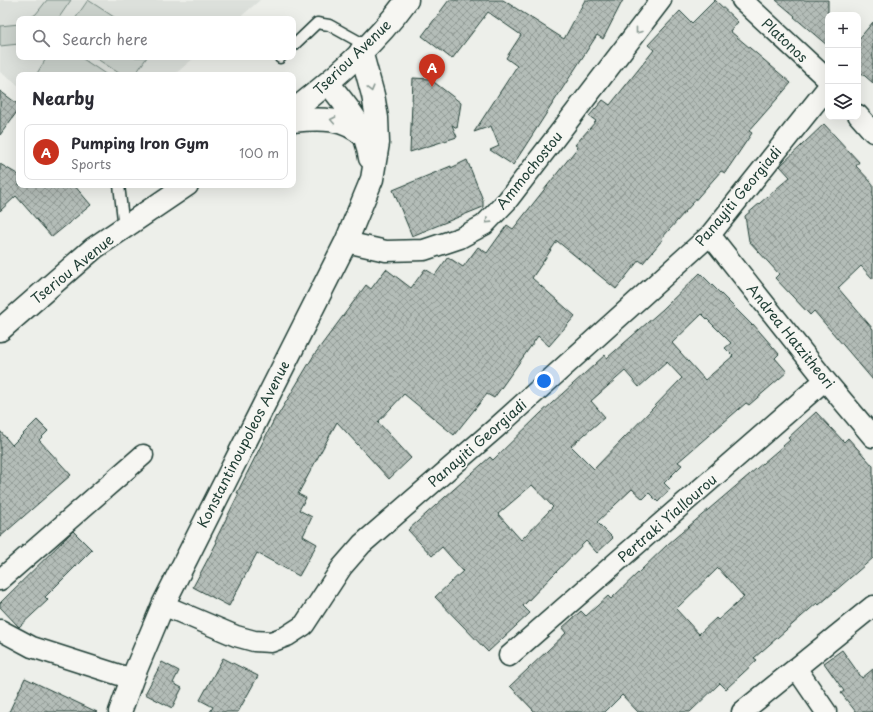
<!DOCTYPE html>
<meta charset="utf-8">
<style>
:root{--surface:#fff;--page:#f7f7f7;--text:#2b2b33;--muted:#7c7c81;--line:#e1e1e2;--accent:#c8321e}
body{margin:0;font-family:"Playpen Sans",sans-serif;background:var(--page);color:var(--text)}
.controls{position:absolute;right:12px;top:12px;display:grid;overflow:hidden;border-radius:8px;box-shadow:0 4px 16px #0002}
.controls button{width:36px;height:36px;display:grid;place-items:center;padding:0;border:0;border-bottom:1px solid var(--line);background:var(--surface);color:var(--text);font:20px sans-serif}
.you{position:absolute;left:544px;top:381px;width:14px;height:14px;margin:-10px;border:3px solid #fff;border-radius:50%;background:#1a73e8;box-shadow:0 0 0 6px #1a73e833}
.badge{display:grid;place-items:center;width:26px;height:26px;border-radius:50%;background:var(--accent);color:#fff;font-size:13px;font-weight:700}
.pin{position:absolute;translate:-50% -33px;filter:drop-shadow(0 1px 2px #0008)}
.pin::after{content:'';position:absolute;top:21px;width:14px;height:12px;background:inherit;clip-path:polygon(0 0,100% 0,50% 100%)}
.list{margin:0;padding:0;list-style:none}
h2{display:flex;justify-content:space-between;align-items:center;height:52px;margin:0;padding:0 16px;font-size:17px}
h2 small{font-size:13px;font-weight:400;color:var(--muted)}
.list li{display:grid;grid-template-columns:26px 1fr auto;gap:12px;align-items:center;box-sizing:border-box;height:56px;margin:0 8px 8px;padding:0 8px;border:1px solid var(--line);border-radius:8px}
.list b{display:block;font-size:15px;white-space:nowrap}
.list p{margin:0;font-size:13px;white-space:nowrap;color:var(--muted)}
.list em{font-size:13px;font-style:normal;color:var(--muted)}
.icon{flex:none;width:22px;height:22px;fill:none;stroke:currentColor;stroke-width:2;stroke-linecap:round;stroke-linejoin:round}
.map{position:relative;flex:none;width:873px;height:712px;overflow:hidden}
.search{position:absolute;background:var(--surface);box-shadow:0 4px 16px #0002;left:16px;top:16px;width:280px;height:44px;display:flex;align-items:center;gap:10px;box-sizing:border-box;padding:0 14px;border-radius:8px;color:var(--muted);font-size:15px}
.panel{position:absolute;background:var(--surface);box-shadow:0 4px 16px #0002;left:16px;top:72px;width:280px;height:116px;border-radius:8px}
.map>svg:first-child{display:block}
.built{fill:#dce0db}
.green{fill:#cbd2cc;stroke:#758880}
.building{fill:url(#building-cross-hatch);stroke:#1f3d34;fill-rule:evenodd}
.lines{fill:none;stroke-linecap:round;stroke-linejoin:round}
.service-casing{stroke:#1f3d34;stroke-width:13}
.minor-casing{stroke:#1f3d34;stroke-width:23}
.tertiary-casing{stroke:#1f3d34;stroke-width:25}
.primary-casing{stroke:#1f3d34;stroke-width:25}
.service{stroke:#f6f6f2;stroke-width:10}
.minor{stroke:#f6f6f2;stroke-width:20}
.tertiary{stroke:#f6f6f2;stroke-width:22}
.primary{stroke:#f6f6f2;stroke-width:22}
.oneway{stroke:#8a9a93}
.labels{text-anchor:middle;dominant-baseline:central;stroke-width:3.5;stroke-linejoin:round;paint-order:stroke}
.street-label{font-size:14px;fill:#1f3d34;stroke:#f6f6f2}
</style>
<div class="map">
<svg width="873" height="712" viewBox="0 0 873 712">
<defs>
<pattern id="building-cross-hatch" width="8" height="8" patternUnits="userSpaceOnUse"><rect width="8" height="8" fill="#b4bdb8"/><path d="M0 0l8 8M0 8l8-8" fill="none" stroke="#929b96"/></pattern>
</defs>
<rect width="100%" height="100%" fill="#edefea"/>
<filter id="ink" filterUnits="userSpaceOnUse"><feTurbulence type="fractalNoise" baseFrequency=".025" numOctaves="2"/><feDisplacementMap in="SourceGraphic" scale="8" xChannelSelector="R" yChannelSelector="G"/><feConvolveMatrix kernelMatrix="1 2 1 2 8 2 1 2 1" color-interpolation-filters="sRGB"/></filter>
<g filter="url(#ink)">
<path class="built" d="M0 0H260L238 19H19V57H195L174 75H19V86L0 72Z"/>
<path class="green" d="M47 0H71L58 19H28L36 14Z
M88 0 117 19H75Z
M19 24V44L0 46V26Z
M47 57H80L107 75H36Z
M94 57H147L135 75H122Z"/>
<path class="building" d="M449 0H503L564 39 585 0H623L603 39 597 35 513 165 490 150 499 146 491 126 474 132 517 66 506 58 521 35 488 12 452 59 422 36Z
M715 0 738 22 730 31 791 83 749 131 752 133 725 173 721 171 662 238 663 239 643 263 639 260 616 289 557 241 532 278 575 316 549 346 538 336 494 398 487 394 454 435 404 394 378 422 411 458 389 479 337 422 298 494 306 498 299 510 312 517 303 536 317 544 299 576 257 553 229 606 193 587 217 542 215 541 239 493H237L276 416 277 417 314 355 366 285 371 289 386 269 411 288 425 269 435 275 448 257 463 267 478 247 487 253 507 225 513 229 578 147 575 145 596 121 589 116 603 100 610 105 654 50 648 45 680 11 692 23Z
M776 0H828V46L794 17 795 16Z
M873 22V83L858 70V40Z
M413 78 430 79 461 103 457 128 452 125 457 137 410 152Z
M0 91 19 105V109L0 135Z
M824 124 859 162 856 166 873 184V279L861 266 838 288 873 329V380L814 311 810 315 775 278 779 274 749 241 745 216 790 177 780 166Z
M467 160 483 200V207L412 236 393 190 451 166V168Z
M0 164 19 175V185H74L91 205 52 237 16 196 0 211Z
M700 273 752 325 753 324 779 354 775 358 787 372 749 405 746 403 678 462 682 465 664 483 670 489 658 502 649 493 643 499 632 489 597 522 613 538 597 553 586 541 523 606 530 613 488 652 435 597 463 571 442 547 432 556 408 530 490 457 493 460 541 413 605 355 607 358 663 309ZM702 314 731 343 725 348 733 356 705 380 672 343ZM667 362 682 378 594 469 571 446 605 417 591 401 625 371 639 387ZM532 485 553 507 521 540 498 514Z
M816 412 844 442 848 438 873 466V558L819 605 817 603 754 658 757 660 726 689 720 683 690 712H638L622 695 605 712H535L510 686 566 633 562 628 581 611 586 616 608 596 611 599 668 544 790 440 788 438ZM718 568 744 597 718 620 716 618 699 634 676 609Z
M37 420 48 431 39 440 71 475 0 537V431L12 445Z
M73 531 92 550 45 597 48 600 19 627 0 607V603Z
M842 650 862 678 873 669V712H856L841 693 844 691 824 663Z
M223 658 258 676 238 712H210L213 707 200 700Z
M162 662 179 671 173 683 182 688 172 708 145 694Z
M25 678 97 712H9Z"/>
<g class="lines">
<g class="service-casing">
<path id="service" d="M293 46 317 23 329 25 367 46
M280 58 281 57
M119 185 124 228"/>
</g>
<g class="minor-casing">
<path id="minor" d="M742 0 828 80
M858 115 873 132
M710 235 825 380 873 437
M346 242 386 251 424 250 460 238 484 225 507 201 661 0
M0 580 143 455
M163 605 236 636 254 641 271 642 287 636 304 625 342 567 362 544 496 428 710 235 828 87
M0 630 32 647 132 679
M509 656 825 380
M796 668 826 712
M742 712 873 606"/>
</g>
<g class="tertiary-casing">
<path id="tertiary" d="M328 83C347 107 366 127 370 158
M293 121C320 118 345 117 365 137
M120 712 132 679 163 605 346 242 372 179 378 143 377 118 373 95 361 51"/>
</g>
<g class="primary-casing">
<path id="primary" d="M293 111C335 78 376 43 407 0
M0 330 94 248 187 185"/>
</g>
<use href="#service" class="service"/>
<use href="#minor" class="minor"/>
<use href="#tertiary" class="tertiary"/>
<use href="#primary" class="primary"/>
</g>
<defs><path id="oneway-chevron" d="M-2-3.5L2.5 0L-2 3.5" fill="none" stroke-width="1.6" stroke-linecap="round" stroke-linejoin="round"/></defs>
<g class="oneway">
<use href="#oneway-chevron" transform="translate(638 31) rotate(128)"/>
<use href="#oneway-chevron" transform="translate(371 89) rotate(75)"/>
<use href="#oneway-chevron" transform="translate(333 120) rotate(-169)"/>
<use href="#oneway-chevron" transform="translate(488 221) rotate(136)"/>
</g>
</g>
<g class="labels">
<g class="street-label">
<text transform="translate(785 40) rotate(43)">Platonos</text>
<text transform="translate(352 57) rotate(-44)">Tseriou Avenue</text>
<text transform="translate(529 170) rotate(-51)">Ammochostou</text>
<text transform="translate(738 196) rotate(-50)">Panayiti Georgiadi</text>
<text transform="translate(72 269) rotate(-39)">Tseriou Avenue</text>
<text transform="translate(791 336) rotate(51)">Andrea Hatzitheori</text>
<text transform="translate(477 443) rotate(-41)">Panayiti Georgiadi</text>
<text transform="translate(243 444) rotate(-63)">Konstantinoupoleos Avenue</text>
<text transform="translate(667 518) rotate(-41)">Pertraki Yiallourou</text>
</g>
</g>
</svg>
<div class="controls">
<button>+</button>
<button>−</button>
<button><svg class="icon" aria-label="layers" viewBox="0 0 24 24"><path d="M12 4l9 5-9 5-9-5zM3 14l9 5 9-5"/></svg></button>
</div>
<div class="you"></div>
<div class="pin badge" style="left:432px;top:87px">A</div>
<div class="search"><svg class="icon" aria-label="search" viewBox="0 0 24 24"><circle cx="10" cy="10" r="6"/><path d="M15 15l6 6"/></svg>Search here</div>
<section class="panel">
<h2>Nearby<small></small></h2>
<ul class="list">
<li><span class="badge">A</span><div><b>Pumping Iron Gym</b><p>Sports</p></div><em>100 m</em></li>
</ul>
</section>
</div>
